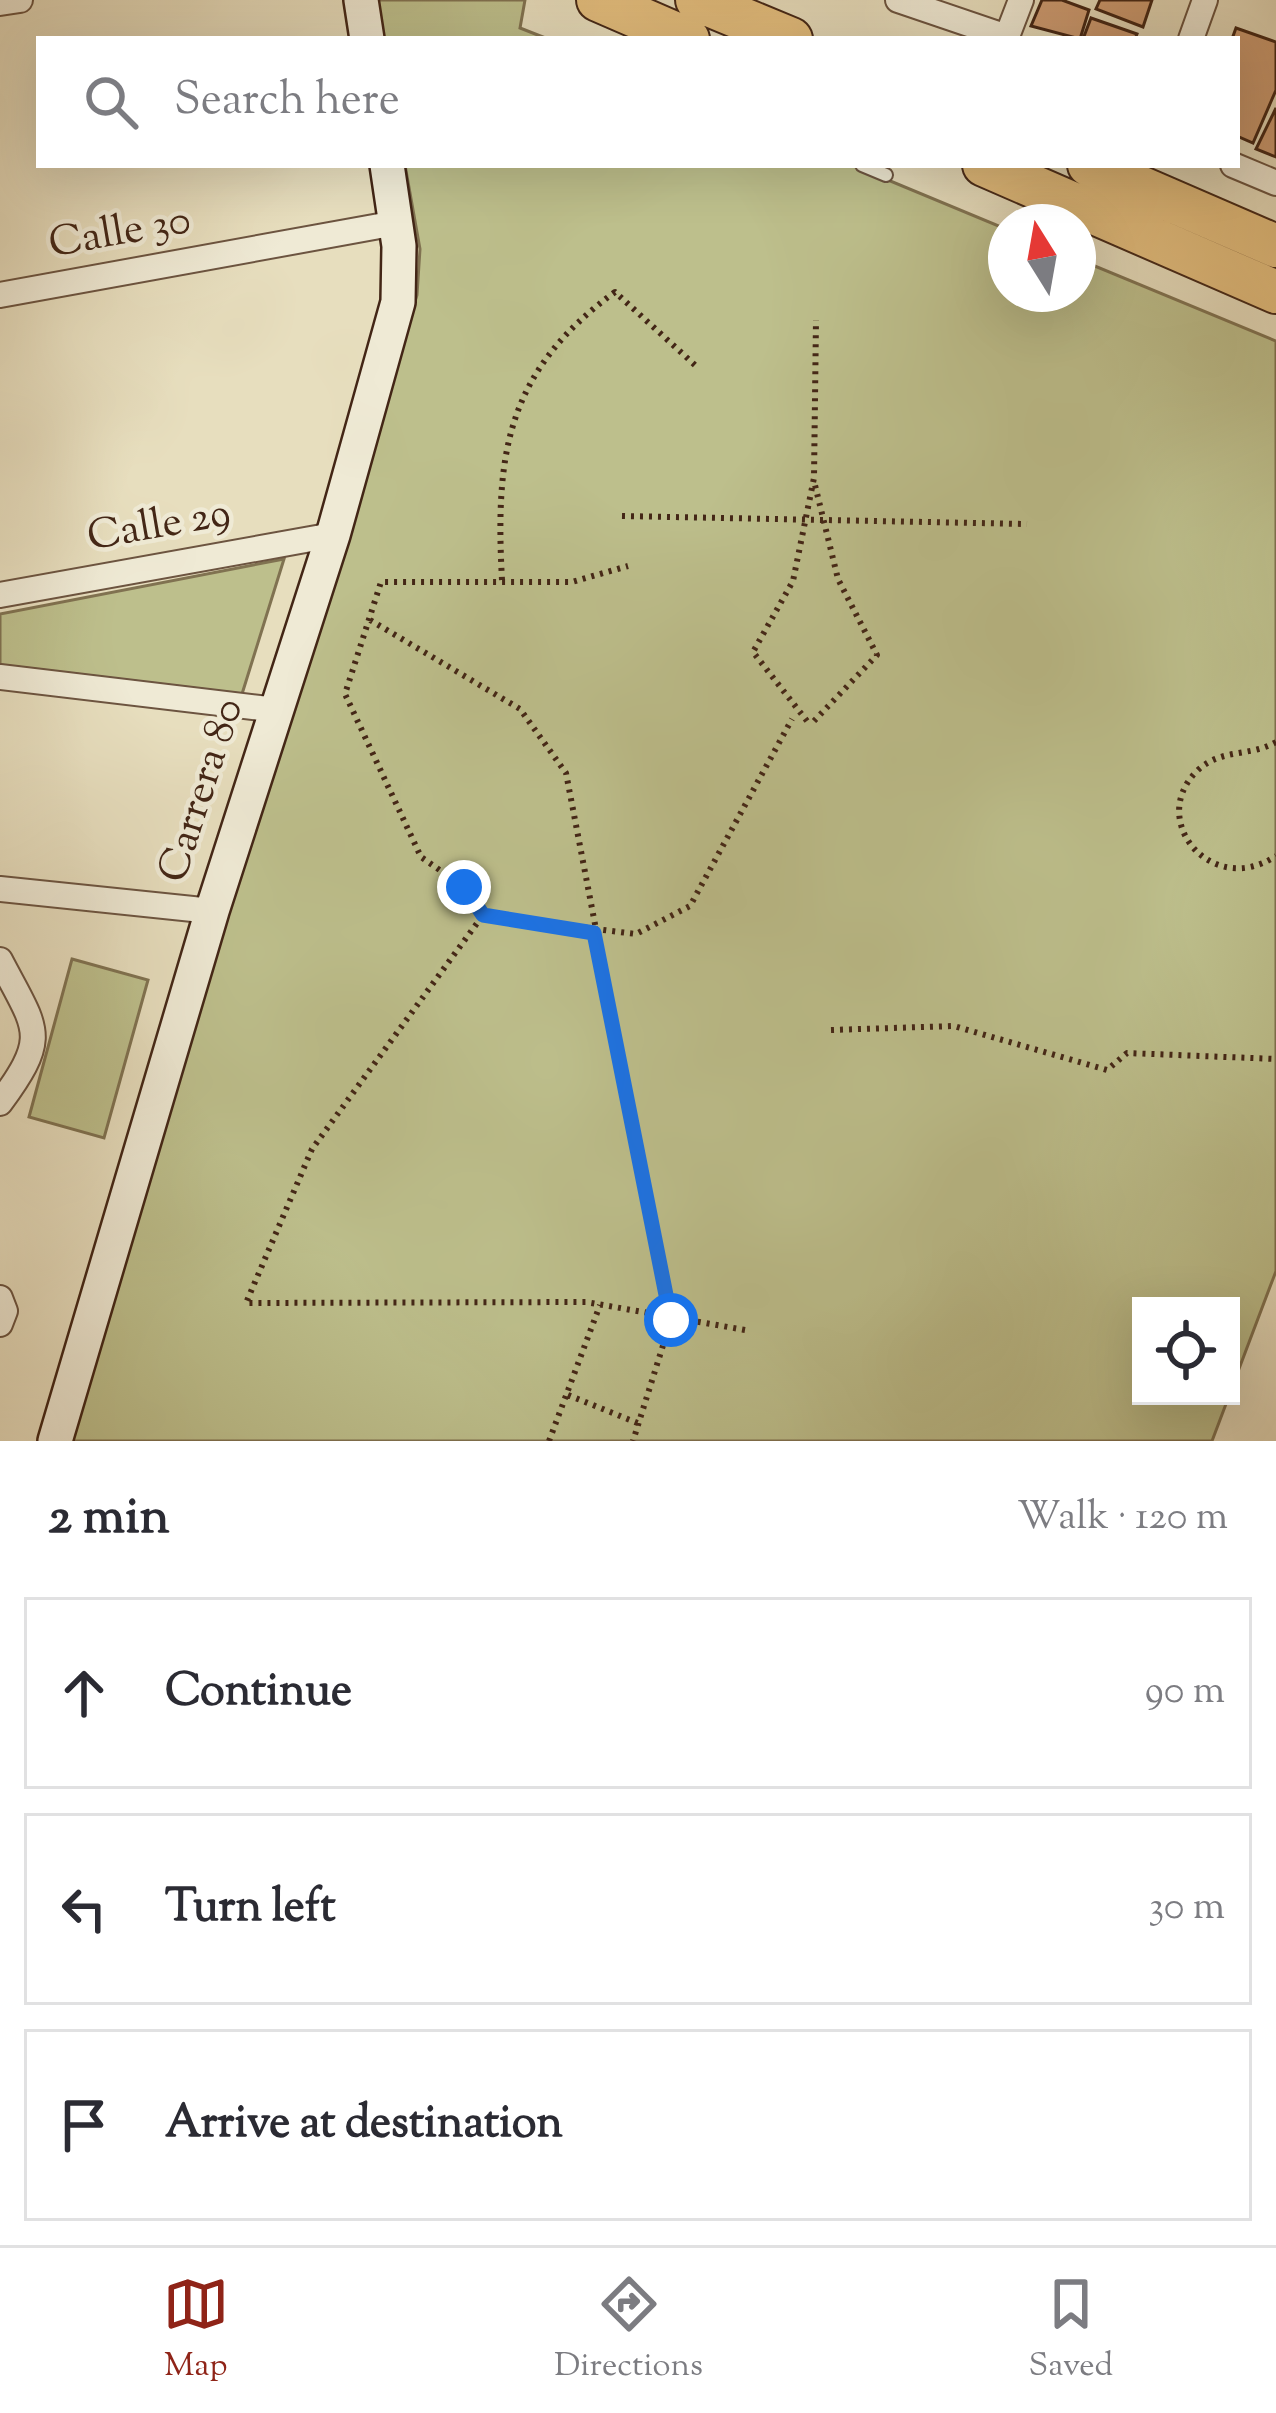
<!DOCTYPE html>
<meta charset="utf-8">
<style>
:root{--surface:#fff;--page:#f7f7f7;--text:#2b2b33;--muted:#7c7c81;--line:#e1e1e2;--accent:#8f2418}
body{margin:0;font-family:"Sorts Mill Goudy",serif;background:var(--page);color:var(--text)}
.controls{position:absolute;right:36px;bottom:36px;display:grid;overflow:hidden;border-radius:0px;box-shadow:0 12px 48px #0002}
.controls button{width:108px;height:108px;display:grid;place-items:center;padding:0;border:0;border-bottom:3px solid var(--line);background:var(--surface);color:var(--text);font:60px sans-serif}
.compass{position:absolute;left:988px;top:204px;width:108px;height:108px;border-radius:50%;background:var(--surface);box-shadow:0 12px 48px #0002;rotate:349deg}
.stop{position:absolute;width:36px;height:36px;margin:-27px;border:9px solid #1a73e8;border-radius:50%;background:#fff}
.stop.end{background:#1a73e8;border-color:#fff;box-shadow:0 3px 12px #0008}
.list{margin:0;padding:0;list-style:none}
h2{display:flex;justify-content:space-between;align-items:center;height:156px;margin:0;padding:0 48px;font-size:51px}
h2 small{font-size:39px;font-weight:400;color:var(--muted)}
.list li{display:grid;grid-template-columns:78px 1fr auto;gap:36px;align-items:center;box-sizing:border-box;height:192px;margin:0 24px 24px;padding:0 24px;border:3px solid var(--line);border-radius:0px}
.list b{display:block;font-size:45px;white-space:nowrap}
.list em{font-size:39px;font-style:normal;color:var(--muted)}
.icon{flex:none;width:66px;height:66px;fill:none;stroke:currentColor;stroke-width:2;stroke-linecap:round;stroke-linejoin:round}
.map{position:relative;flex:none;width:1276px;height:1441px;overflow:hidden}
.search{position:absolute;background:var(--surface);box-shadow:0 12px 48px #0002;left:36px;right:36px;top:36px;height:132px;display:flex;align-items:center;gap:30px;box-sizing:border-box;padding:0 42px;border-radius:0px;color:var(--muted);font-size:45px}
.sheet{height:804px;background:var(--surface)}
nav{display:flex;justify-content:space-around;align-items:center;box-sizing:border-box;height:168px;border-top:3px solid var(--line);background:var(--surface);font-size:33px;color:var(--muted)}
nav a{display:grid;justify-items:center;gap:6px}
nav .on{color:var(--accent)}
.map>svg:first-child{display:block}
.green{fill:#bdbf8c;stroke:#807251;stroke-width:3}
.building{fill:#ce9d74;stroke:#432616;stroke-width:3}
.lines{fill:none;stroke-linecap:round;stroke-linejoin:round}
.lane-casing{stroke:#6c5440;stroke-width:16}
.street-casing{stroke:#6c5440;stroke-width:28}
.secondary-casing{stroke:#432616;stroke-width:38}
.highway-casing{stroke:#432616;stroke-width:46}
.path{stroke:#432616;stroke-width:6;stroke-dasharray:3 6;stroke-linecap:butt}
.lane{stroke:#efead5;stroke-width:12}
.street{stroke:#efead5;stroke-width:24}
.secondary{stroke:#efead5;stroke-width:33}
.highway{stroke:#e4bf7f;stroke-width:42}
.route{stroke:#1a73e8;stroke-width:15}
.labels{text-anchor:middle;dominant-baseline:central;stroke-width:9;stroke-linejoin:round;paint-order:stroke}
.street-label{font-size:42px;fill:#432616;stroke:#efead5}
</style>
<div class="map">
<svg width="1276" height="1441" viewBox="0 0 1276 1441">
<rect width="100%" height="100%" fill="#e7debe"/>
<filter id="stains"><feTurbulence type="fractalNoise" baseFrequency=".00167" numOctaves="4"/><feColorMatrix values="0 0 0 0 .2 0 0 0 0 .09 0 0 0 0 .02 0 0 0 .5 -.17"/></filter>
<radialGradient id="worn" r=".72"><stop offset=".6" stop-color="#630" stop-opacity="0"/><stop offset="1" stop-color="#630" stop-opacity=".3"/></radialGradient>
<path class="green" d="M376 0H525L520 28 548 39H383Z
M405 165H852L1006 229V294H1078V259L1276 341V1271L1231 1390V1306H1141V1396H1229L1212 1441H66L417 295 420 249Z
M284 559 242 694 0 665V614Z
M72 959 148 980 104 1138 29 1117Z"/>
<path class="building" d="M1042 0H1062L1089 10 1080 39 1031 26Z
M1100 0H1152L1143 27 1096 9Z
M1091 18 1137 34 1135 39H1083Z
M1236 28 1276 42V90L1253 143 1237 136V39H1232Z
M1276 108V157L1256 149Z"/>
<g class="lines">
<g class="lane-casing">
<path id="lane" d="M862 165 886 175"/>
</g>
<g class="street-casing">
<path id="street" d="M898 0 1007 37
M0 3 20 0
M1006 39 1021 0
M1191 39 1205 0
M1233 165 1276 183
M0 295 396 223
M0 595 333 535
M0 677 277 710
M0 889 212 911
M0 960C37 1031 50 1035 0 1103
M0 1298 5 1311 0 1324"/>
</g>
<g class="secondary-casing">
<path id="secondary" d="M361 0 367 39
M55 1441 212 911 333 535 398 302 399 246 387 165"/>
</g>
<g class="highway-casing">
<path id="highway" d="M598 0 688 39
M697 0 791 39
M984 165 1276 292
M1089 165 1276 246"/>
</g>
<path class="path" d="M622 516 1027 524
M502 580C495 453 507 371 615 292L696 366
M370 620 520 709 566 773 671 1320 633 1441
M807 721 753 652 793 581 814 478 816 320
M814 721 877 655 838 579 814 481
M1276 742C1250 757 1222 748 1198 770 1146 819 1211 899 1276 856
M483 914 464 887 421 857 345 694 381 582H572L628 566
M831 1030 954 1026 1107 1070 1127 1053 1276 1059
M745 1330 586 1302 246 1303 312 1149 483 915 636 934 690 906 792 719
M568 1395 640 1424
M549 1441 600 1305"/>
<use href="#lane" class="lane"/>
<use href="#street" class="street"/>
<use href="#secondary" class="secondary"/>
<use href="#highway" class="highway"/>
</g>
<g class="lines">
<path class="route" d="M464 887 483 915 594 933 671 1320"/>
</g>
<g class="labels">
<g class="street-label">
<text transform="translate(120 234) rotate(-10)">Calle 30</text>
<text transform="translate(159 527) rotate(-10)">Calle 29</text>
<text transform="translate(203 791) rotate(-72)">Carrera 80</text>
</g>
</g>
<rect width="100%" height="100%" filter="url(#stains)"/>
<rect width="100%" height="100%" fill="url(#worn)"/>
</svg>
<div class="controls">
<button><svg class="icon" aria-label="locate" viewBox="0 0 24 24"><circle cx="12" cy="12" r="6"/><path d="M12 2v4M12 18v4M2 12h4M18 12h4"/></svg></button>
</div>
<svg class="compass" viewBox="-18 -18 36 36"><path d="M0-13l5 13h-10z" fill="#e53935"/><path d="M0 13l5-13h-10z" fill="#7c7c81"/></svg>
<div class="stop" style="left:671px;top:1320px"></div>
<div class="stop end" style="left:464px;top:887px"></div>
<div class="search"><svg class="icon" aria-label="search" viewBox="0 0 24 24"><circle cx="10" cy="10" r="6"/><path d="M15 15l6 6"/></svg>Search here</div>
</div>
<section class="sheet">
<h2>2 min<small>Walk · 120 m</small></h2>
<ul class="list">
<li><svg class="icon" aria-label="ahead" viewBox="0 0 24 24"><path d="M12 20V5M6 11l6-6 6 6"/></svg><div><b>Continue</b></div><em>90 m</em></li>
<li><svg class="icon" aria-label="left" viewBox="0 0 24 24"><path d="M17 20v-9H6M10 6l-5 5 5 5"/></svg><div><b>Turn left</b></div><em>30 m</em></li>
<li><svg class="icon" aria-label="arrive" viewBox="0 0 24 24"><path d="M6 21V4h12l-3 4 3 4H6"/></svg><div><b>Arrive at destination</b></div></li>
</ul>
</section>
<nav>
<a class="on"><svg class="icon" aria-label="map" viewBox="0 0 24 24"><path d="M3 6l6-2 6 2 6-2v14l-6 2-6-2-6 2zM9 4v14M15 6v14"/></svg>Map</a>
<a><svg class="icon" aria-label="directions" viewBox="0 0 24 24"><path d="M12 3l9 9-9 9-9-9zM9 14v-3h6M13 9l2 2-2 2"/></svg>Directions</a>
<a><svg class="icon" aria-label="saved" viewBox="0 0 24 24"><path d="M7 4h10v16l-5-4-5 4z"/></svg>Saved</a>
</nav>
